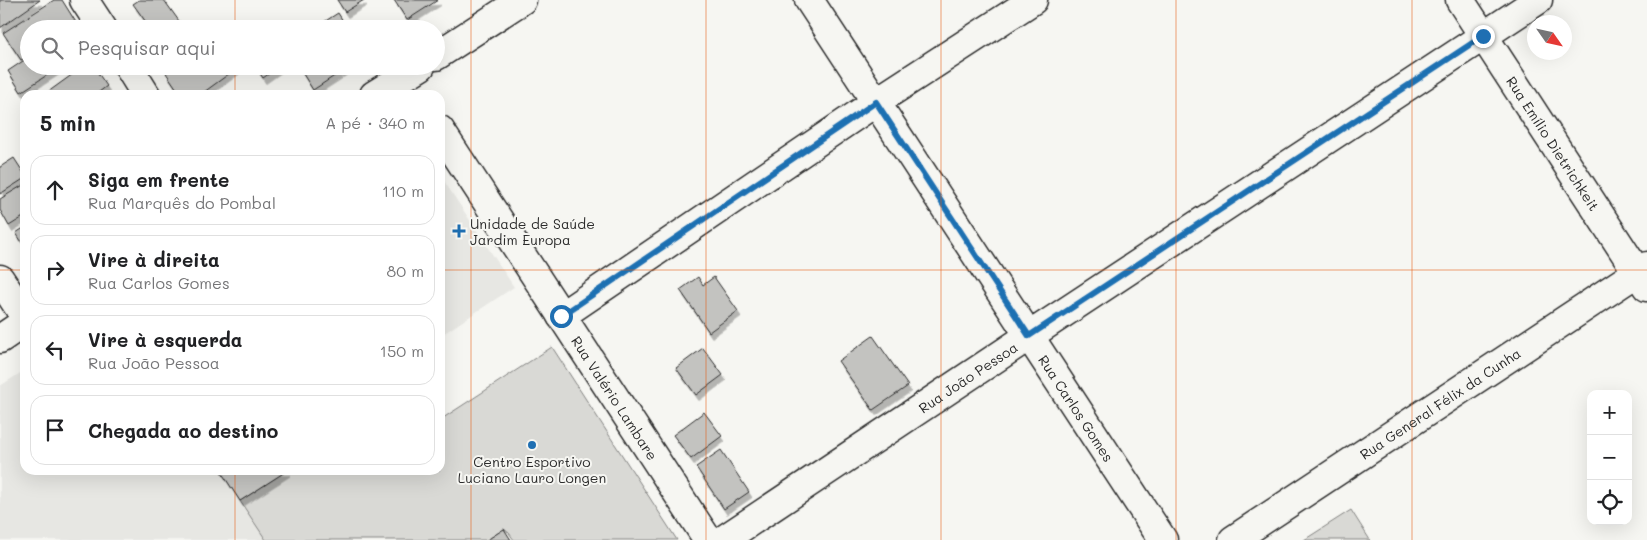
<!DOCTYPE html>
<html lang="pt">
<meta charset="utf-8">
<style>
:root{--surface:#fff;--page:#f6f6f6;--text:#202124;--muted:#757577;--line:#e0e0e0}
body{margin:0;font-family:Mali,sans-serif;background:var(--page);color:var(--text)}
.controls{position:absolute;right:15px;bottom:15px;display:grid;overflow:hidden;border-radius:10px;box-shadow:0 5px 20px #0002}
.controls button{width:45px;height:45px;display:grid;place-items:center;padding:0;border:0;border-bottom:1px solid var(--line);background:var(--surface);color:var(--text);font:25px sans-serif}
.compass{position:absolute;left:1527px;top:15px;width:45px;height:45px;border-radius:50%;background:var(--surface);box-shadow:0 5px 20px #0002;rotate:124deg}
.stop{position:absolute;width:15px;height:15px;margin:-11px;border:4px solid #1f6fb2;border-radius:50%;background:#fff}
.stop.end{background:#1f6fb2;border-color:#fff;box-shadow:0 1px 5px #0008}
.list{margin:0;padding:0;list-style:none}
h2{display:flex;justify-content:space-between;align-items:center;height:65px;margin:0;padding:0 20px;font-size:21px}
h2 small{font-size:16px;font-weight:400;color:var(--muted)}
.list li{display:grid;grid-template-columns:32px 1fr auto;gap:15px;align-items:center;box-sizing:border-box;height:70px;margin:0 10px 10px;padding:0 10px;border:1px solid var(--line);border-radius:15px}
.list b{display:block;font-size:19px;white-space:nowrap}
.list p{margin:0;font-size:16px;white-space:nowrap;color:var(--muted)}
.list em{font-size:16px;font-style:normal;color:var(--muted)}
.icon{flex:none;width:28px;height:28px;fill:none;stroke:currentColor;stroke-width:2;stroke-linecap:round;stroke-linejoin:round}
.map{position:relative;flex:none;width:1647px;height:540px;overflow:hidden}
.search{position:absolute;background:var(--surface);box-shadow:0 5px 20px #0002;left:20px;top:20px;width:425px;height:55px;display:flex;align-items:center;gap:12px;box-sizing:border-box;padding:0 18px;border-radius:28px;color:var(--muted);font-size:19px}
.panel{position:absolute;background:var(--surface);box-shadow:0 5px 20px #0002;left:20px;top:90px;width:425px;height:385px;border-radius:15px}
.map>svg:first-child{display:block}
.built{fill:#e7e7e3}
.green{fill:#d9d9d5;stroke:#828280}
.building{fill:#c3c3c0;stroke:#2b2b2b;filter:url(#shadow)}
.lines{fill:none;stroke-linecap:round;stroke-linejoin:round}
.minor-casing{stroke:#2b2b2b;stroke-width:31}
.minor{stroke:#f6f6f2;stroke-width:28}
.route{stroke:#1f6fb2;stroke-width:6}
.grid{fill:none;stroke:#e8590c;stroke-width:1;stroke-opacity:0.55}
.poi-dot{fill:#1f6fb2;stroke:#f6f6f2;stroke-width:2}
.labels{text-anchor:middle;dominant-baseline:central;stroke-width:4;stroke-linejoin:round;paint-order:stroke}
.street-label{font-size:14px;fill:#2b2b2b;stroke:#f6f6f2}
.poi-label{font-size:14px;fill:#2b2b2b;stroke:#f6f6f2;text-anchor:start}
</style>
<div class="map">
<svg width="1647" height="540" viewBox="0 0 1647 540">
<defs>
<filter id="shadow"><feDropShadow dx="3" dy="5.5" stdDeviation="0" flood-color="#0004"/></filter>
</defs>
<rect width="100%" height="100%" fill="#f6f6f2"/>
<filter id="ink" filterUnits="userSpaceOnUse"><feTurbulence type="fractalNoise" baseFrequency=".02" numOctaves="2"/><feDisplacementMap in="SourceGraphic" scale="10" xChannelSelector="R" yChannelSelector="G"/><feConvolveMatrix kernelMatrix="1 2 1 2 8 2 1 2 1" color-interpolation-filters="sRGB"/></filter>
<g filter="url(#ink)">
<path class="built" d="M440 175 514 287 440 336Z
M25 370V470H220L266 540H0V386Z"/>
<path class="green" d="M552 347 677 540H514L509 533 504 529 487 540H266L240 501 288 470H440V420Z
M1351 510 1370 540H1304Z"/>
<path class="building" d="M0 0H40L0 28Z
M54 0H62L77 24 70 29H29V55L21 60 3 33Z
M139 0H164L179 21 167 29H151L133 4Z
M337 0H364L345 12Z
M394 0H438L407 20Z
M338 13 348 29H313Z
M29 57V66H61L21 92 8 71Z
M84 66H93L107 86 95 95H50L48 92Z
M176 66H236L237 68 200 95H181L166 73Z
M255 66H280L263 78Z
M298 66H335L339 73 313 90Z
M336 66H349L340 72Z
M14 158 25 175V178L0 194V167Z
M25 184V216L9 226 0 210V199Z
M25 227V247L16 233Z
M698 277 703 285 714 277 738 311 709 332 680 290Z
M873 336 908 386 873 410 838 361Z
M703 348 723 375 696 395 676 368Z
M704 412 722 436 691 459 673 435Z
M721 450 749 492 724 509 696 467Z
M220 470H288L240 501Z
M504 529 511 540H487Z"/>
<g class="lines">
<g class="minor-casing">
<g id="minor">
<path d="M84 0 103 29"/>
<path id="s1" d="M809 0 1163 540"/>
<path id="s2" d="M1460 0 1647 287"/>
<path d="M436 56 522 0"/>
<path d="M128 66 146 95"/>
<path d="M374 95 421 66"/>
<path id="s3" d="M440 130 708 540"/>
<path d="M0 279 25 317"/>
<path d="M561 316 876 102 1033 0"/>
<path d="M0 339 25 322"/>
<path id="s4" d="M723 540 1029 336 1538 0"/>
<path id="s5" d="M1233 540 1647 266"/>
</g>
</g>
<use href="#minor" class="minor"/>
</g>
</g>
<g class="lines" filter="url(#ink)">
<path class="route" d="M561 316 876 102 1029 336 1483 36"/>
</g>
<path class="grid" d="M235 0V29M471 0V540M706 0V540M941 0V540M1176 0V540M1412 0V540M235 66V95M0 270H25M440 270H1647M235 470V540"/>
<g class="poi-dot">
<path d="M456.5 223.5h5v5h5v5h-5v5h-5v-5h-5v-5h5z"/>
<circle cx="532" cy="445" r="5"/>
</g>
<g class="labels">
<g class="street-label">
<text stroke="none"><textPath href="#s2" startOffset="171">Rua Emílio Dietrichkeit</textPath></text>
<text stroke="none"><textPath href="#s4" startOffset="294">Rua João Pessoa</textPath></text>
<text stroke="none"><textPath href="#s3" startOffset="320">Rua Valério Lambare</textPath></text>
<text stroke="none"><textPath href="#s5" startOffset="248">Rua General Félix da Cunha</textPath></text>
<text stroke="none"><textPath href="#s1" startOffset="488">Rua Carlos Gomes</textPath></text>
</g>
<g class="poi-label">
<text x="470" y="223">Unidade de Saúde<tspan x="470" dy="16">Jardim Europa</tspan></text>
<text x="532" y="461" text-anchor="middle">Centro Esportivo<tspan x="532" dy="16">Luciano Lauro Longen</tspan></text>
</g>
</g>
</svg>
<div class="controls">
<button>+</button>
<button>−</button>
<button><svg class="icon" aria-label="locate" viewBox="0 0 24 24"><circle cx="12" cy="12" r="6"/><path d="M12 2v4M12 18v4M2 12h4M18 12h4"/></svg></button>
</div>
<svg class="compass" viewBox="-18 -18 36 36"><path d="M0-13l5 13h-10z" fill="#e53935"/><path d="M0 13l5-13h-10z" fill="#757577"/></svg>
<div class="stop" style="left:561px;top:316px"></div>
<div class="stop end" style="left:1483px;top:36px"></div>
<div class="search"><svg class="icon" aria-label="search" viewBox="0 0 24 24"><circle cx="10" cy="10" r="6"/><path d="M15 15l6 6"/></svg>Pesquisar aqui</div>
<section class="panel">
<h2>5 min<small>A pé · 340 m</small></h2>
<ul class="list">
<li><svg class="icon" aria-label="ahead" viewBox="0 0 24 24"><path d="M12 20V5M6 11l6-6 6 6"/></svg><div><b>Siga em frente</b><p>Rua Marquês do Pombal</p></div><em>110 m</em></li>
<li><svg class="icon" aria-label="right" viewBox="0 0 24 24"><path d="M7 20v-9h11M14 6l5 5-5 5"/></svg><div><b>Vire à direita</b><p>Rua Carlos Gomes</p></div><em>80 m</em></li>
<li><svg class="icon" aria-label="left" viewBox="0 0 24 24"><path d="M17 20v-9H6M10 6l-5 5 5 5"/></svg><div><b>Vire à esquerda</b><p>Rua João Pessoa</p></div><em>150 m</em></li>
<li><svg class="icon" aria-label="arrive" viewBox="0 0 24 24"><path d="M6 21V4h12l-3 4 3 4H6"/></svg><div><b>Chegada ao destino</b></div></li>
</ul>
</section>
</div>
